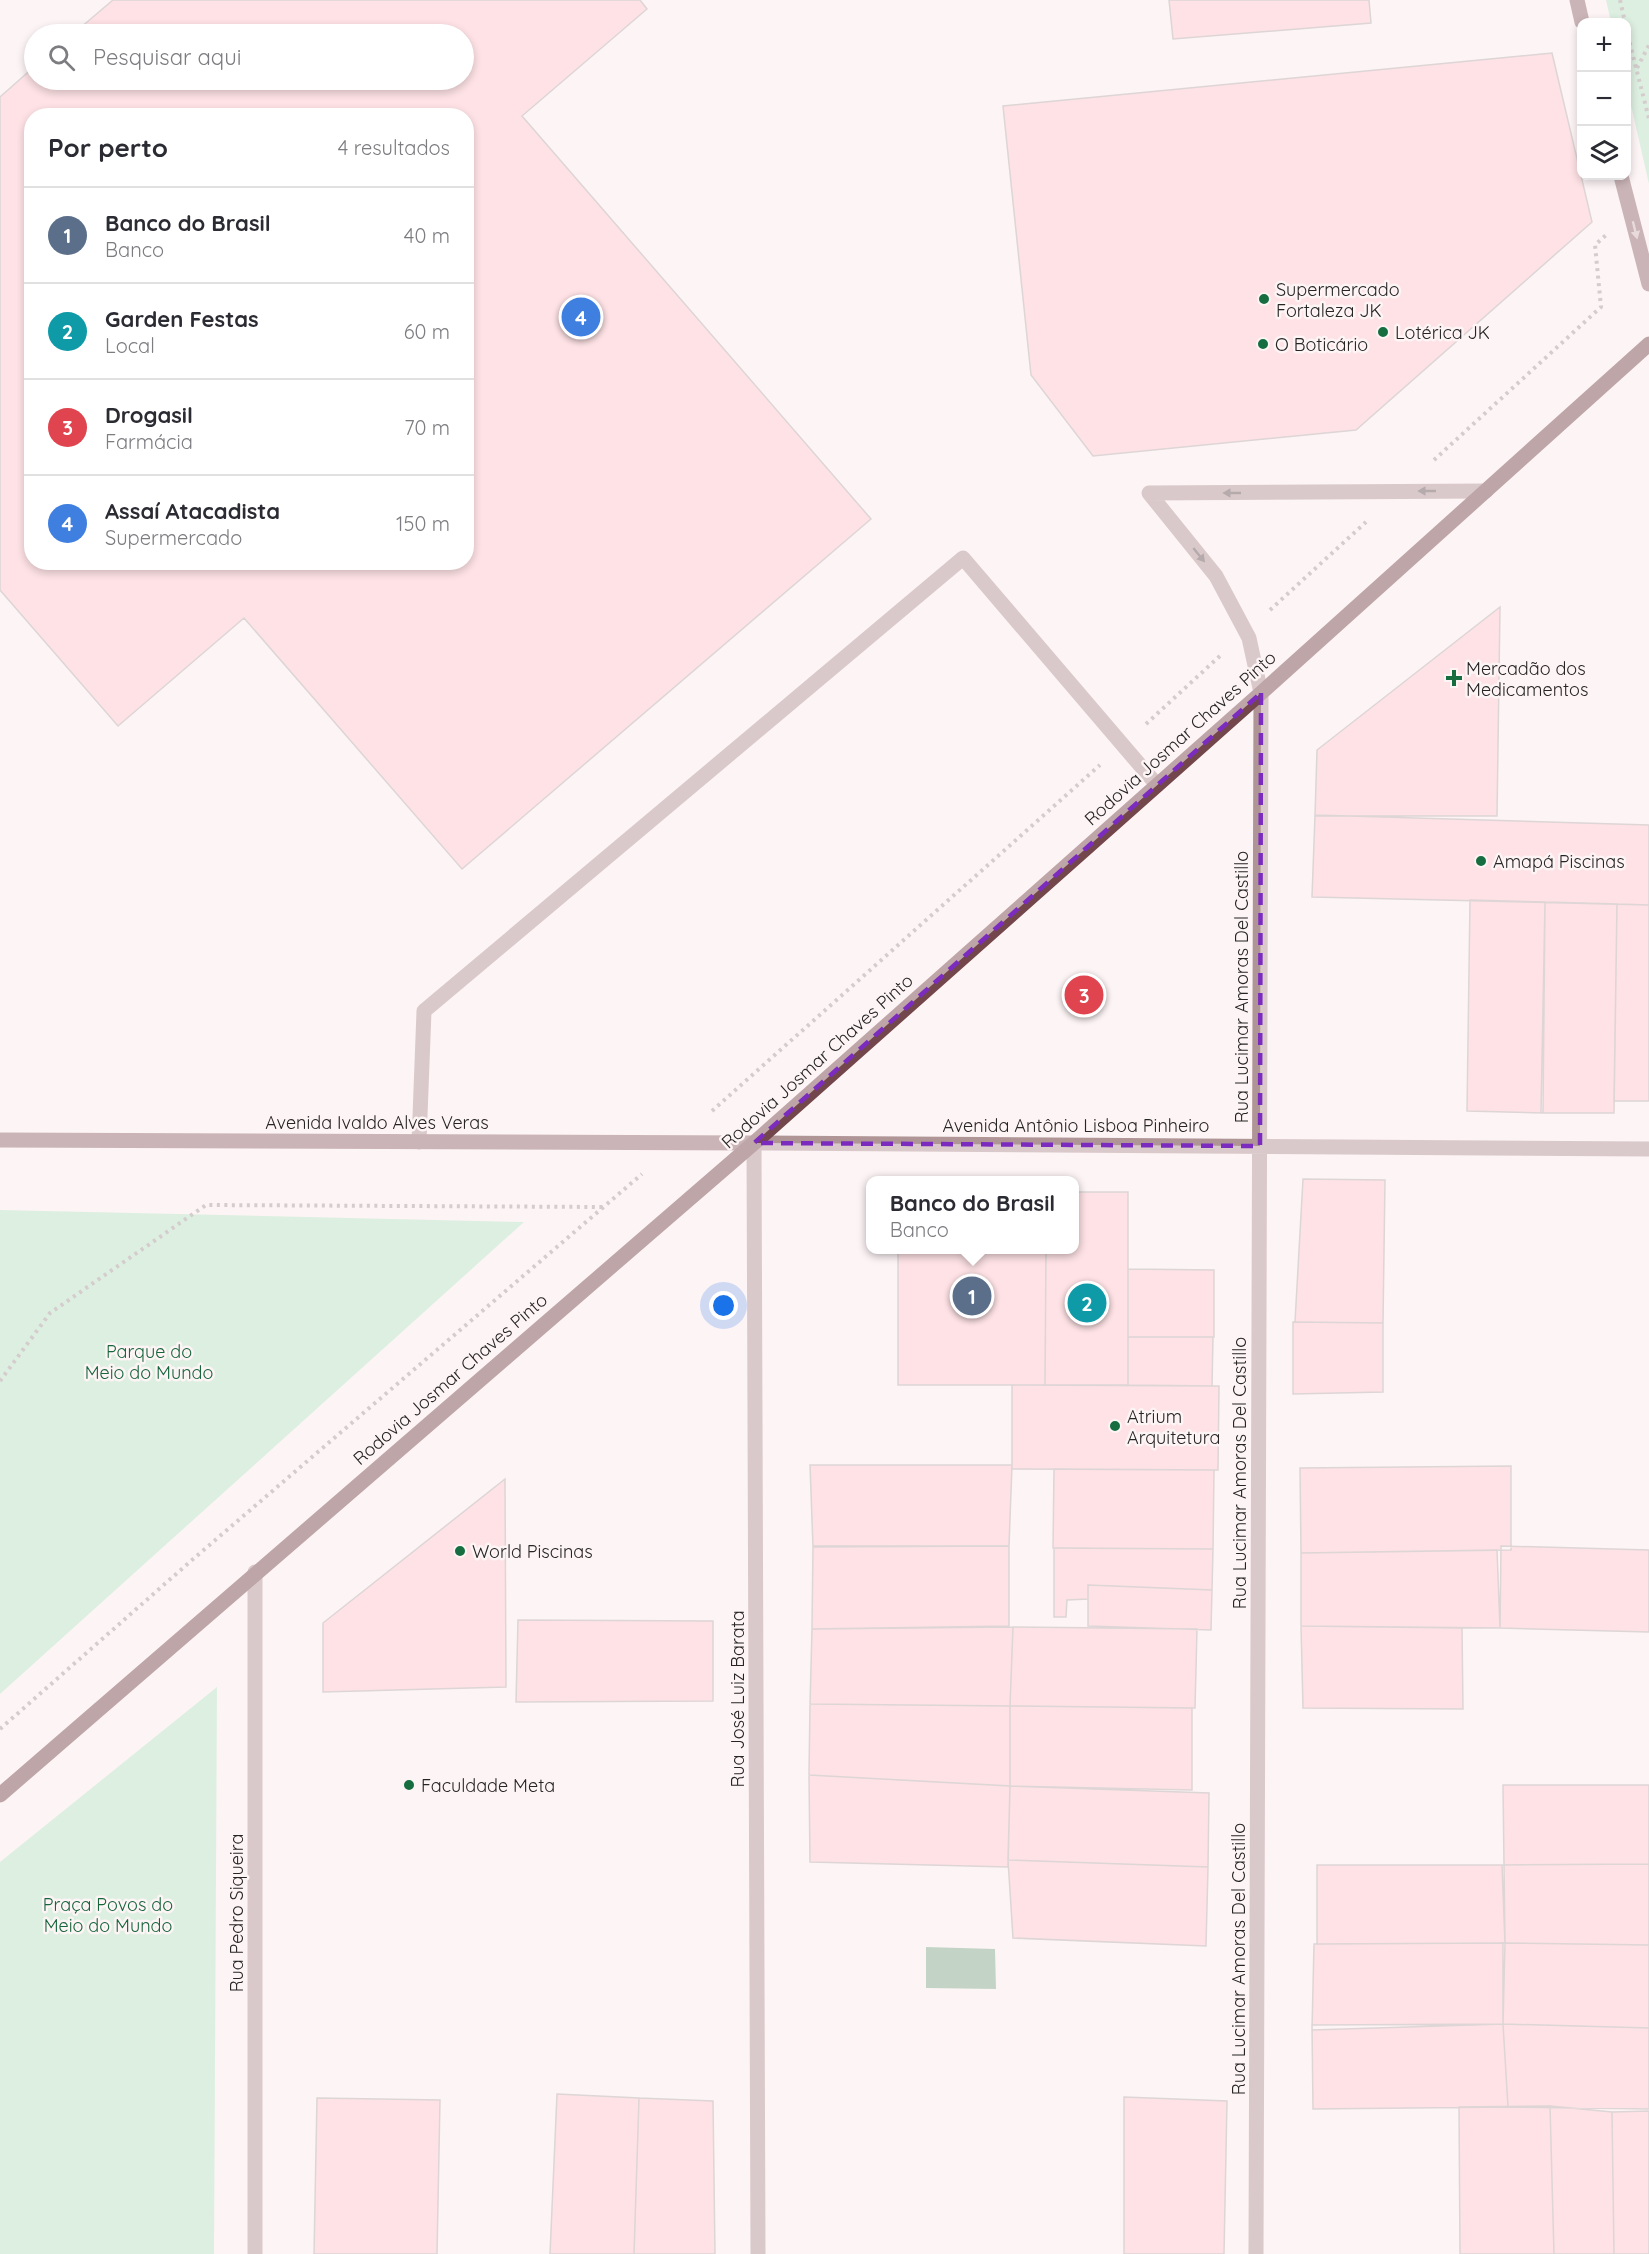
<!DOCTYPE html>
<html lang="pt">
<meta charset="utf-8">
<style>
:root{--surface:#fff;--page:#f7f7f7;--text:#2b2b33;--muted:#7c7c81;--line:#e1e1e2;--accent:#166d3f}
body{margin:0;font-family:Quicksand,sans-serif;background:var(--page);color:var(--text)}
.controls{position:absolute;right:18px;top:18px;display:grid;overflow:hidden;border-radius:12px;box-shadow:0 3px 9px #0003}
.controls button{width:54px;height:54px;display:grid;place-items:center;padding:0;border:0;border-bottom:2px solid var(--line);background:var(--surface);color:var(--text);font:30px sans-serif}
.you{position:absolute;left:724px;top:1306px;width:21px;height:21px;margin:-15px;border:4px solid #fff;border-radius:50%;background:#1a73e8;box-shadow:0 0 0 9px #1a73e833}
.badge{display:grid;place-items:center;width:39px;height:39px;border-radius:50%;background:var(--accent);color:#fff;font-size:20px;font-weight:700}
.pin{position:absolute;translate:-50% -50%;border:3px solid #fff;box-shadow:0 2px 6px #0006}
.popup{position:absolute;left:866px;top:1176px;width:213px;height:78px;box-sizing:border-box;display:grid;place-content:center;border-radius:12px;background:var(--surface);filter:drop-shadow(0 2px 4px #0005);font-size:20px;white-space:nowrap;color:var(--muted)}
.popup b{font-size:22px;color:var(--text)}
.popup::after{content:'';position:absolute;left:50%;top:100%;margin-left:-12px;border:12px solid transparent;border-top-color:var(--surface)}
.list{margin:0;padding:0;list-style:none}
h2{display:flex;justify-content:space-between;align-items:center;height:78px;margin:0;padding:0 24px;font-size:26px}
h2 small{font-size:20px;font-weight:400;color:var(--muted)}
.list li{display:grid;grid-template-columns:39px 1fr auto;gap:18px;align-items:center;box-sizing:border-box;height:96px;padding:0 24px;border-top:2px solid var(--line)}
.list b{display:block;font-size:22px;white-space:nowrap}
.list p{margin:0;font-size:20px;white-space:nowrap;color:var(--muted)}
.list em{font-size:20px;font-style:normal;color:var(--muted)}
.icon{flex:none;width:33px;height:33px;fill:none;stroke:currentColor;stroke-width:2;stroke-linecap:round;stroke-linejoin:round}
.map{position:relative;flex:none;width:1649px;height:2254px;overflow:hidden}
.search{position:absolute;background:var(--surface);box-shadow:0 3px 9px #0003;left:24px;top:24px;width:450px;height:66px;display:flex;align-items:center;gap:15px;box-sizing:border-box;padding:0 21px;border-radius:33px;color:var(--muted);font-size:22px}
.panel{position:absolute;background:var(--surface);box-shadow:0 3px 9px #0003;left:24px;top:108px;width:450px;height:462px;border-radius:24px}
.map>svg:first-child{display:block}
.green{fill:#b7e9c7}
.water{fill:#7dae8d}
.building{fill:#ffcdd1;stroke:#b7afb0;stroke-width:1.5;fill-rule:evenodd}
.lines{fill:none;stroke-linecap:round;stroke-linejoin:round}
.path{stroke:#a29c9c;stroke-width:4;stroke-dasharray:3 4.5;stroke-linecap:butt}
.service{stroke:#b09597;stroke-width:15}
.minor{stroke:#b09597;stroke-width:15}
.secondary{stroke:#8c676a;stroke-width:15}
.primary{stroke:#72464a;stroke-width:15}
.oneway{fill:#d0bcbd}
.oneway2{fill:#5e5152}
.marked{fill:none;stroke:#7b2cbf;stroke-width:4.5;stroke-dasharray:12 8;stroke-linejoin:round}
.poi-dot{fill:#166d3f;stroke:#fdf4f5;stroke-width:2}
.labels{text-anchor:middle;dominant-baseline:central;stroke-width:5;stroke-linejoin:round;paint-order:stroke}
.poi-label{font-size:18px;fill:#272424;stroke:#fdf4f5;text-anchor:start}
.street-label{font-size:18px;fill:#272424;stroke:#fdf4f5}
.park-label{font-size:18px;fill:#16653b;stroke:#fdf4f5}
</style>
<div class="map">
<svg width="1649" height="2254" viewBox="0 0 1649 2254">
<rect width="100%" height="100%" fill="#fdf4f5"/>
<path class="green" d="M1606 0H1649V184L1627 88 1626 22H1611Z
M0 1210 524 1222 0 1694Z
M217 1687 214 2254H0V1862Z"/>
<path class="water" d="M926 1947 995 1949 996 1989 926 1988Z"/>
<path class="building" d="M113 0H640L647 9 522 116 871 519 462 869 244 618 118 726 0 590V97L34 67V80H464V34H73ZM32 116H466V562H32Z
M1169 0H1369L1371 23 1173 39Z
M1552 53 1592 222 1356 430 1093 456 1031 375 1003 106Z
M1500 607 1497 816H1315L1317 750Z
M1315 815 1649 825V905L1312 897Z
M1470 900 1545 902 1543 1113 1467 1111Z
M1545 902 1617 904 1614 1113H1541Z
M1617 904 1649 905V1101H1614Z
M1303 1179 1385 1180 1383 1323 1295 1322Z
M1074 1192H1128V1385H1045L1046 1250H1074Z
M898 1250H1046L1045 1385H898Z
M1128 1269 1214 1270V1337H1128Z
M1293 1322 1383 1323V1392L1293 1394Z
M1128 1337H1213L1212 1386 1128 1385Z
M1012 1385 1219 1386 1218 1470 1012 1469Z
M810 1465H1012L1009 1546 813 1547Z
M1511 1466V1550L1301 1553 1300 1468Z
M1054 1469 1214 1470 1213 1549 1053 1548Z
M505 1479 506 1687 323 1692V1623Z
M813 1546H1009V1626L812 1629Z
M1501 1546 1649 1550V1632L1500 1628Z
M1054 1548 1213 1549 1212 1590 1088 1585V1599L1067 1600 1066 1617H1054Z
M1497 1550 1500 1628 1301 1626V1553Z
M1088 1585 1212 1590 1211 1630 1088 1626Z
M518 1620 713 1621V1701L516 1702Z
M1301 1626 1462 1628 1463 1709 1303 1708Z
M1013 1627 1197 1629 1195 1708 1010 1706Z
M1013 1627 1010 1706 810 1704 812 1629Z
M810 1704 1010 1706V1786L809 1775Z
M1010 1706 1192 1708V1790L1010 1786Z
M809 1775 1010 1786 1008 1867 810 1862Z
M1503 1785H1649V1864L1504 1865Z
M1010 1786 1209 1793 1208 1867 1008 1860Z
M1008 1860 1208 1867 1206 1946 1013 1938Z
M1649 1864V1945L1505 1943 1502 1865Z
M1317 1865H1504L1505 1943 1317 1944Z
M1503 1943 1649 1945V2028L1503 2024Z
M1505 1943 1503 2024 1312 2030 1314 1944Z
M1503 2024 1508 2107 1313 2109 1312 2025Z
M1503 2024 1649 2028V2109L1508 2107Z
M557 2094 639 2098 634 2254H550Z
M1124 2097 1227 2101 1224 2254H1124Z
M317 2098 440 2100 437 2254H314Z
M639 2098 713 2101 715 2254H634Z
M1550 2106 1554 2254H1460L1459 2107Z
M1550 2106 1612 2112 1614 2254H1554Z
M1649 2111V2254H1614L1612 2112Z"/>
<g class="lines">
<path class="path" d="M1620 0 1625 22
M1626 28 1649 119
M1637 68 1649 45
M1434 460 1601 307 1595 245 1606 235
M1270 610 1366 522
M1146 724 1222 654
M712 1111 1100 765
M0 1381 50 1313 206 1205 603 1207
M0 1729 192 1560 642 1174"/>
<path class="service" d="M1149 493 1486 491
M1149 493 1216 576 1249 638 1261 693
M419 1142 424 1011 963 558 1157 785"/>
<path class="minor" d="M255 1572V2254
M758 2254 754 1143 1649 1149
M1256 2254 1261 693"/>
<path class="secondary" d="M1577 0 1582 22
M1621 176 1649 284
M0 1140 754 1143"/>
<path class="primary" d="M0 1795 754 1143 1261 693 1649 344"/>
</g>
<defs><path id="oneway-solid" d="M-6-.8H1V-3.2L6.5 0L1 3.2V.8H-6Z" transform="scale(1.5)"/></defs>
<use class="oneway" href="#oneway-solid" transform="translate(1635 230) rotate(76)"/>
<g class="oneway2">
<use href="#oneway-solid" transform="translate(1427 491) rotate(180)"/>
<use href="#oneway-solid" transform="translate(1232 493) rotate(180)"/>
<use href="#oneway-solid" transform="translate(1199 555) rotate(51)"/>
</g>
<path d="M0 0H1649V2254H0ZM1261 693 1260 1146 754 1143Z" fill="#fdf4f5" fill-opacity=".55" fill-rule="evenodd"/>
<path class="marked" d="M1261 693 1260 1146 754 1143Z"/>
<g class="poi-dot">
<circle cx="1264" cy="299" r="6"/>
<circle cx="1383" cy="332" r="6"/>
<circle cx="1263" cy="344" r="6"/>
<path d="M1451 669h6v6h6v6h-6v6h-6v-6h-6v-6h6z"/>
<circle cx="1481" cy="861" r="6"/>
<circle cx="1115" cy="1426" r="6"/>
<circle cx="460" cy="1551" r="6"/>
<circle cx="409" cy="1785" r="6"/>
</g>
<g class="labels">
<g class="poi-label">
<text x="1276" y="289">Supermercado<tspan x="1276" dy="21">Fortaleza JK</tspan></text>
<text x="1395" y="332">Lotérica JK</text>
<text x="1275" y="344">O Boticário</text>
<text x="1466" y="668">Mercadão dos<tspan x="1466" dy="21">Medicamentos</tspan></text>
<text x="1493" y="861">Amapá Piscinas</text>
<text x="1127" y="1416">Atrium<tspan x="1127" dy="21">Arquitetura</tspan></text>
<text x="472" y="1551">World Piscinas</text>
<text x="421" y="1785">Faculdade Meta</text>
</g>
<g class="street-label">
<text transform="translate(1180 738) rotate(-42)">Rodovia Josmar Chaves Pinto</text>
<text transform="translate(1241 987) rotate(-90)">Rua Lucimar Amoras Del Castillo</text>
<text transform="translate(817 1061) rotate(-42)">Rodovia Josmar Chaves Pinto</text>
<text x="377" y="1122">Avenida Ivaldo Alves Veras</text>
<text x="1076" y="1125">Avenida Antônio Lisboa Pinheiro</text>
<text transform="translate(450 1379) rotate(-41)">Rodovia Josmar Chaves Pinto</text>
<text transform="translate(1239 1473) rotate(-90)">Rua Lucimar Amoras Del Castillo</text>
<text transform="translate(737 1699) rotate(-90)">Rua José Luiz Barata</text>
<text transform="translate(236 1913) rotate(-90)">Rua Pedro Siqueira</text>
<text transform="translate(1238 1959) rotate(-90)">Rua Lucimar Amoras Del Castillo</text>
</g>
<g class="park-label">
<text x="149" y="1351">Parque do<tspan x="149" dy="21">Meio do Mundo</tspan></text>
<text x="108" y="1904">Praça Povos do<tspan x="108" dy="21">Meio do Mundo</tspan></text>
</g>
</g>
</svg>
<div class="controls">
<button>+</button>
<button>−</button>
<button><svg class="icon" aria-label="layers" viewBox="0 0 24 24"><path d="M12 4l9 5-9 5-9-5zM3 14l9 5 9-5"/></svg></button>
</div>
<div class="you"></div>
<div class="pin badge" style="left:972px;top:1296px;background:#5c6f8a">1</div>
<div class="popup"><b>Banco do Brasil</b>Banco</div>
<div class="pin badge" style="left:1087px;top:1303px;background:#0f9aa8">2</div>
<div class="pin badge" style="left:1084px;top:995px;background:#e0444e">3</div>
<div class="pin badge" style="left:581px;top:317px;background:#3f7fe0">4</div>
<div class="search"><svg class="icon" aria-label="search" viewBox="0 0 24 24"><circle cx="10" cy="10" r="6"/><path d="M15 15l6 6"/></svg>Pesquisar aqui</div>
<section class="panel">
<h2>Por perto<small>4 resultados</small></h2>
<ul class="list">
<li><span class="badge" style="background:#5c6f8a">1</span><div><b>Banco do Brasil</b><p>Banco</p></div><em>40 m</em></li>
<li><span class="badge" style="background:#0f9aa8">2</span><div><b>Garden Festas</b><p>Local</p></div><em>60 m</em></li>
<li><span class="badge" style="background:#e0444e">3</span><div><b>Drogasil</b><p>Farmácia</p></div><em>70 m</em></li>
<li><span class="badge" style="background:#3f7fe0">4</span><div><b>Assaí Atacadista</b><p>Supermercado</p></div><em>150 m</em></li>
</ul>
</section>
</div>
